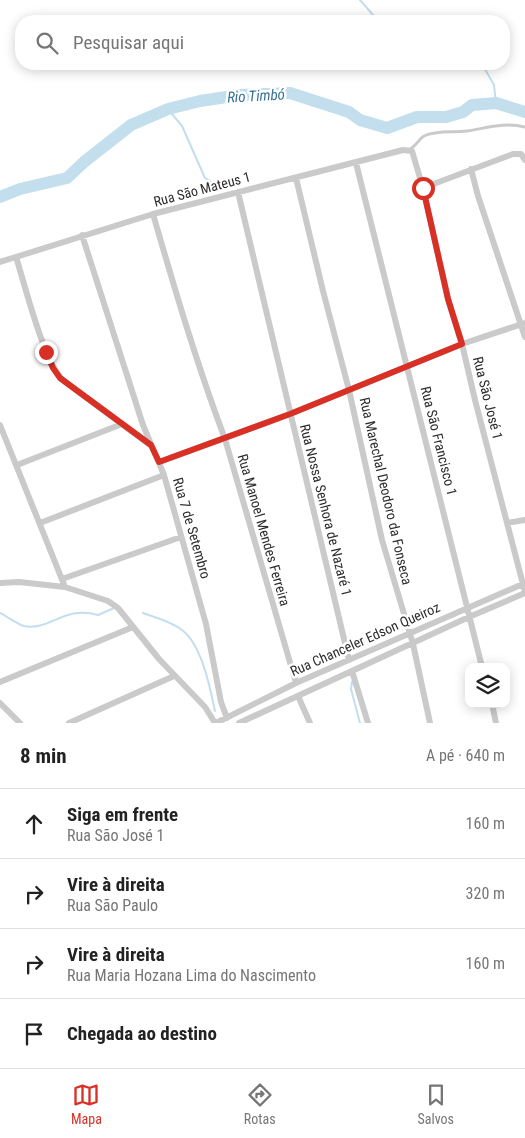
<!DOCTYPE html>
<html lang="pt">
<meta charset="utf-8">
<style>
:root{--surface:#fff;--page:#f2f2f2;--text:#222;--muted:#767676;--line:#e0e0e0;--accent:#d93025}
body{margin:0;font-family:"Roboto Condensed",sans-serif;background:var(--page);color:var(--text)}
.controls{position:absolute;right:15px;bottom:15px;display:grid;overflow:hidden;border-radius:10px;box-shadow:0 2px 12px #0003}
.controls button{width:45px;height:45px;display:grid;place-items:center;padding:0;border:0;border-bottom:1px solid var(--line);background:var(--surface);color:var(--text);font:25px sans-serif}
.stop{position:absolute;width:15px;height:15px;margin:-11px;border:4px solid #d93025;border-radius:50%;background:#fff}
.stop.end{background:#d93025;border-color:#fff;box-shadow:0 1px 5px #0008}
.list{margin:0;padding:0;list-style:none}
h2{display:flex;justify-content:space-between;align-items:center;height:65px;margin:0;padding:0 20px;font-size:21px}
h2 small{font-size:16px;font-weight:400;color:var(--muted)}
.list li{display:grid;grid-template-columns:32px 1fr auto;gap:15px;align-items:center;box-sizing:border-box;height:70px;padding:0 20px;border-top:1px solid var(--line)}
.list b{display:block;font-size:19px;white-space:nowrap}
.list p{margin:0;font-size:16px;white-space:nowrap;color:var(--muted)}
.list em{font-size:16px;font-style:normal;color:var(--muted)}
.icon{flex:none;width:28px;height:28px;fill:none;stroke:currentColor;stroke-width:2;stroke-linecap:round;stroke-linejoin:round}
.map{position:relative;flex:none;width:525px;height:723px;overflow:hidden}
.search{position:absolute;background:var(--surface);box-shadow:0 2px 12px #0003;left:15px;right:15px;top:15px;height:55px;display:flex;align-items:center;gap:12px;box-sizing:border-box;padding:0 18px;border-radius:20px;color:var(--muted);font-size:19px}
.sheet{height:345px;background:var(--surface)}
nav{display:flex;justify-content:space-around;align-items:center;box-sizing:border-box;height:70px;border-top:1px solid var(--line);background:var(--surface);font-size:14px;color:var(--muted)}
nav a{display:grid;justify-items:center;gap:2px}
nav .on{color:var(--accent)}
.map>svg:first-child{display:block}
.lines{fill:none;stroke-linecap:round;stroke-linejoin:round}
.stream{stroke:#c3deed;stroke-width:2}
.river{stroke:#c3deed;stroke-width:12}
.service{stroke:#cacaca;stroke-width:3}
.minor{stroke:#cacaca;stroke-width:6}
.route{stroke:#d93025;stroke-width:6}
.labels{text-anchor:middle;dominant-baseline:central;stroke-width:5;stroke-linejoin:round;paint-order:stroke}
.street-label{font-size:14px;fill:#2d2d2d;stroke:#fff}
.water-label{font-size:15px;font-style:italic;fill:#357294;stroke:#fff}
</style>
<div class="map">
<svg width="525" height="723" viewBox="0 0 525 723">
<rect width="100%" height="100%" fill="#fff"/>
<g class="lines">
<path class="stream" d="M360 0 374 16 376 21
M482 64 494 85 496 103
M168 109 182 126 205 178 222 188
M0 613C6 616 19 625 24 626 50 631 64 605 98 615L114 608
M143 613C156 618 171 621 182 630 202 645 210 688 215 711
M352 682 351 689 360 723"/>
<path class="river" d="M0 197 20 189 67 178 84 162 131 125 168 109 200 101 240 95 290 93 349 112 360 120 387 128 417 117H446L463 112 472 105 496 103 525 112"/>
<path class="service" d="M410 149C416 146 419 139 424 136 437 130 454 133 467 131 487 128 505 122 525 127"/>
<path class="minor" d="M356 163 482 667
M471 169 478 196 525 337
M296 178 323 291 349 390 382 540 413 644 430 723
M423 188 513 154H521L525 160
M238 192 349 660
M153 214C175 290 197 365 225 439L296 683
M82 235 143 425 164 475 206 624 221 702 227 718
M16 257C25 285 44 364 64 381L150 445
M0 262 153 214 403 150 412 151 423 188 448 299 462 344 475 400 525 592
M0 425 65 587
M159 462 290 414 462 344 525 323
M17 465 122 424
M40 523 164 475
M507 523 525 520
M62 579 181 537
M0 583 19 582 65 587 108 601 118 608 159 659 205 707 215 723
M352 671 368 723
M0 682 133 627
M298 696 310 723
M0 703 20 723
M492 704 496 723
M69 723 174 676
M216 723 296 683 525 583
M239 723 469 617 525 593"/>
</g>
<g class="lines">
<path class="route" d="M46 352 53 368 60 378 151 445 159 462 290 414 462 344 448 299 423 188"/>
</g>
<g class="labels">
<g class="street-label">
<text transform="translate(202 189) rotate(-15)">Rua São Mateus 1</text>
<text transform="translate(488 398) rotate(76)">Rua São José 1</text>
<text transform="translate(439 441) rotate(76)">Rua São Francisco 1</text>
<text transform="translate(386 491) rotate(77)">Rua Marechal Deodoro da Fonseca</text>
<text transform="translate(326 510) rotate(76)">Rua Nossa Senhora de Nazaré 1</text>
<text transform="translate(192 528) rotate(74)">Rua 7 de Setembro</text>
<text transform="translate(264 530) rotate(74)">Rua Manoel Mendes Ferreira</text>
<text transform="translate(365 639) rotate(-24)">Rua Chanceler Edson Queiroz</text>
</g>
<g class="water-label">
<text transform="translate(256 96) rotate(-3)">Rio Timbó</text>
</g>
</g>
</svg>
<div class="controls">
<button><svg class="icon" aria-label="layers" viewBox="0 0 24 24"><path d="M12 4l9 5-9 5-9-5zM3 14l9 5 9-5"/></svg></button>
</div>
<div class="stop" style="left:423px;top:188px"></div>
<div class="stop end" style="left:46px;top:352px"></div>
<div class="search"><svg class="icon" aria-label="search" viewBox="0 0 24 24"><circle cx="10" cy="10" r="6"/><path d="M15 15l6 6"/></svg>Pesquisar aqui</div>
</div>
<section class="sheet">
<h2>8 min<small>A pé · 640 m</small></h2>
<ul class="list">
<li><svg class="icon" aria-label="ahead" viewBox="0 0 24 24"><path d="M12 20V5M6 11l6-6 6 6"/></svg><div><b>Siga em frente</b><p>Rua São José 1</p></div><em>160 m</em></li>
<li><svg class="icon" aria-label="right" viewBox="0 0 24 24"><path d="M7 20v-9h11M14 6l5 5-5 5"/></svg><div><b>Vire à direita</b><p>Rua São Paulo</p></div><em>320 m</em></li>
<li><svg class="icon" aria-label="right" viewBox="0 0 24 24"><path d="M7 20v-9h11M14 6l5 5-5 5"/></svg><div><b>Vire à direita</b><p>Rua Maria Hozana Lima do Nascimento</p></div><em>160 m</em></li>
<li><svg class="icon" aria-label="arrive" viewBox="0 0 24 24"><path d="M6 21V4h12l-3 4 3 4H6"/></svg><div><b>Chegada ao destino</b></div></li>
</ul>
</section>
<nav>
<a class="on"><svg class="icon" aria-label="map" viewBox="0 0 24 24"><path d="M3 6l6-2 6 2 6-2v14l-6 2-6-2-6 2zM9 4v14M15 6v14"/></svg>Mapa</a>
<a><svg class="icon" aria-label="directions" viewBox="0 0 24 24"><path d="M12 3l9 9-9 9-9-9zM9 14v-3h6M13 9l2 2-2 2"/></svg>Rotas</a>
<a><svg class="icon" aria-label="saved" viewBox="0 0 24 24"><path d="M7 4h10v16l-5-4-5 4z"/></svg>Salvos</a>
</nav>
